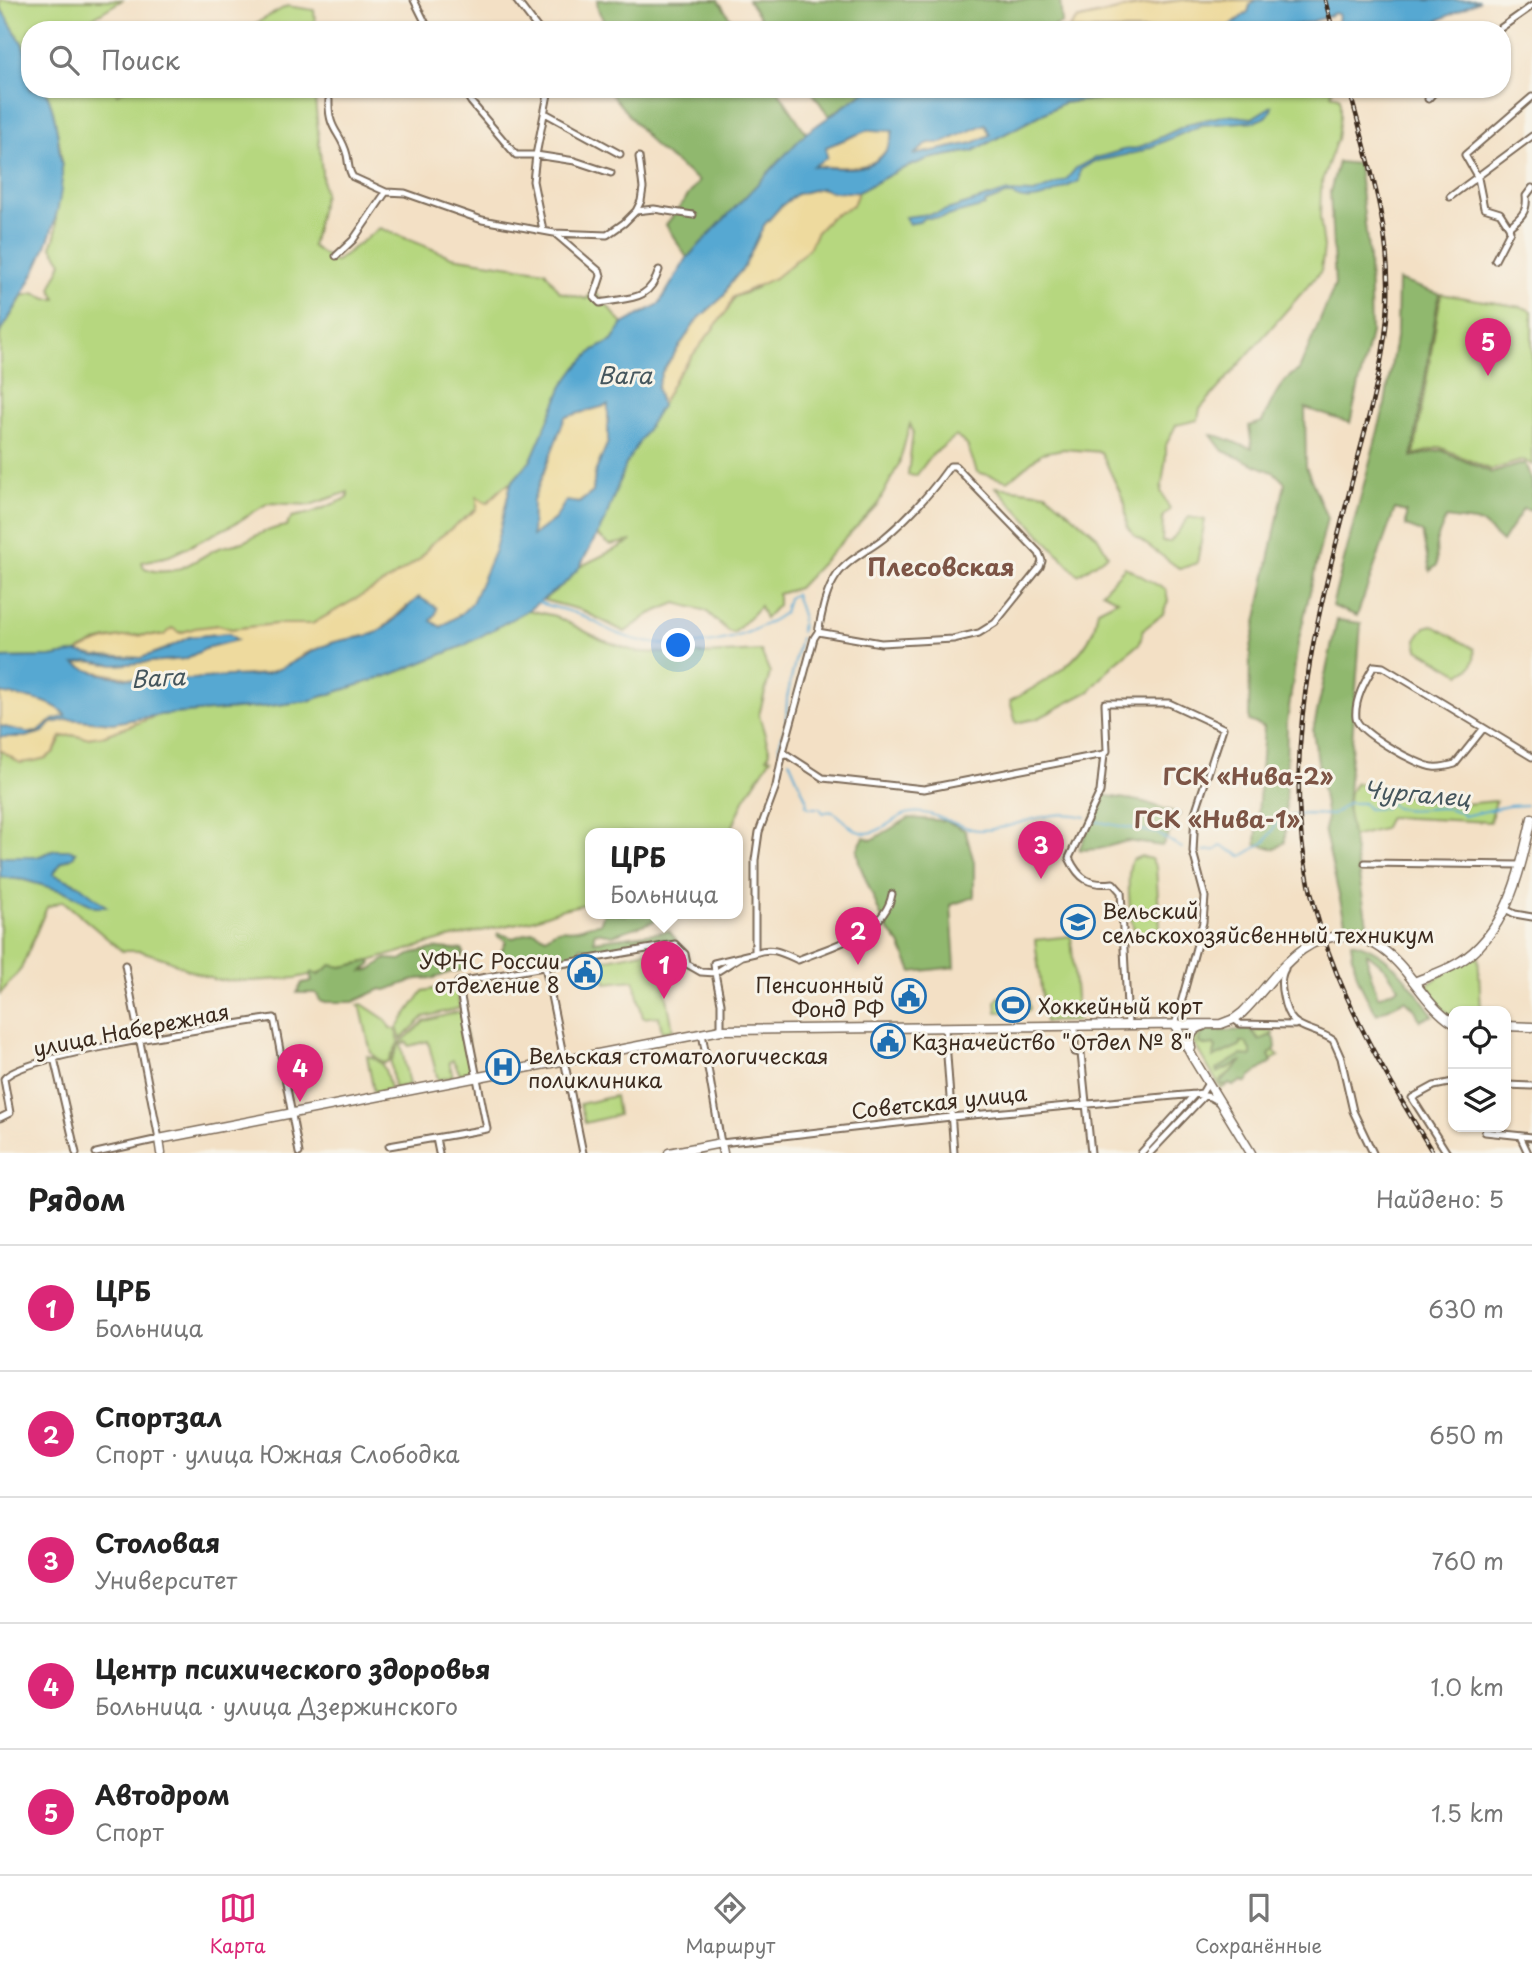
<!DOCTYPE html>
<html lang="ru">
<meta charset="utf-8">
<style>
:root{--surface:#fff;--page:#f2f2f2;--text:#222;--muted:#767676;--line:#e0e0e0;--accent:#db2777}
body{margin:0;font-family:"Playpen Sans",sans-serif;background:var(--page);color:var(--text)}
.controls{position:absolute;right:21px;bottom:21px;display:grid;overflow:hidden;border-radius:14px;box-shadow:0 2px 5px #0004}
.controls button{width:63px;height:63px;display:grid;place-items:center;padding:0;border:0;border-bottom:2px solid var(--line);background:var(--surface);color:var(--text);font:35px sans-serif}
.you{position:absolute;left:679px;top:646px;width:24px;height:24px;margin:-18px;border:5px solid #fff;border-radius:50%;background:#1a73e8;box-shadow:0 0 0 10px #1a73e833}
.badge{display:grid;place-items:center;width:46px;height:46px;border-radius:50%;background:var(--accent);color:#fff;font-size:23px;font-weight:700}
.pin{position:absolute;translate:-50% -58px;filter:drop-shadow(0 2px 4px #0008)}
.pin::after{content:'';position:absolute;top:37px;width:24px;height:21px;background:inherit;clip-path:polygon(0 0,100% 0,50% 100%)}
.popup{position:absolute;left:585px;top:828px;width:158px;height:91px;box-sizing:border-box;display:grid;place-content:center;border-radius:14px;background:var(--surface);filter:drop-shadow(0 2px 5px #0005);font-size:23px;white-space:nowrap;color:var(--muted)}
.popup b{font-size:26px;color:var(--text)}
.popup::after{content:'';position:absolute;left:50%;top:100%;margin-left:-14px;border:14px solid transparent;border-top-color:var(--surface)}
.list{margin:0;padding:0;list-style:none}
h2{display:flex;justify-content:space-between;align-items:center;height:91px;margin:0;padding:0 28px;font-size:30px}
h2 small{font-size:23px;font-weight:400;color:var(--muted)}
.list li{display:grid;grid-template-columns:46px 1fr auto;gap:21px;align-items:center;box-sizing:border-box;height:126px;padding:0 28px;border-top:2px solid var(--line)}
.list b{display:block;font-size:26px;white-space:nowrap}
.list p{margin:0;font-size:23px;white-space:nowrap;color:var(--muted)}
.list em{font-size:23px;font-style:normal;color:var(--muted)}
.icon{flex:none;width:38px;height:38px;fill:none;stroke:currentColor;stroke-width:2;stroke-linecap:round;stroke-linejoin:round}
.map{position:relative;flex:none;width:1532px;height:1153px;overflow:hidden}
.search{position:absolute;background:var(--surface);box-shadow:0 2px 5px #0004;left:21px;right:21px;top:21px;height:77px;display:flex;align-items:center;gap:18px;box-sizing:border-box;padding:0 24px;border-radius:28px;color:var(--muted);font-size:26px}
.sheet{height:721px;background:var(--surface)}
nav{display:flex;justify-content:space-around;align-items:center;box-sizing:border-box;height:98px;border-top:2px solid var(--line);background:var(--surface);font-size:19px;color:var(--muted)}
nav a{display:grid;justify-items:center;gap:4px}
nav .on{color:var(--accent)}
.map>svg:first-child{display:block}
.green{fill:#b6d77f;stroke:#78804e;stroke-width:2;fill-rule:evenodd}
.forest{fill:#90b86e;stroke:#667146;stroke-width:2;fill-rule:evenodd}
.sand{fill:#eeda9e;stroke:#94825e;stroke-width:2}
.water{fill:#57a8d2;stroke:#496978;stroke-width:2;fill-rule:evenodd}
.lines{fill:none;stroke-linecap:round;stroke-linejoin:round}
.stream{stroke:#57a8d2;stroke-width:2}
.minor-casing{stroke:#7b6a58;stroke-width:9}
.major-casing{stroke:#7b6a58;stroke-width:11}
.minor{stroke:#fff;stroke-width:5}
.major{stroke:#fff;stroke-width:8}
.rail-casing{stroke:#3b2a1e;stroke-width:4.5}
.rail{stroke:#f7f3e8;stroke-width:2;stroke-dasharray:5;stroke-linecap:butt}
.labels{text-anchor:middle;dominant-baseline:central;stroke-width:6;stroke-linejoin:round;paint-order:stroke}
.poi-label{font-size:21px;fill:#3b2a1e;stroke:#f7f3e8;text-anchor:start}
.street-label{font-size:21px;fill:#3b2a1e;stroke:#f7f3e8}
.water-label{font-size:23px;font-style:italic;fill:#45565d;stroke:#f7f3e8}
.neighbourhood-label{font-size:23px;font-weight:bold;fill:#7d5546;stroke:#f7f3e8}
.quarter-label{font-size:24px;font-weight:bold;fill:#7d5546;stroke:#f7f3e8}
</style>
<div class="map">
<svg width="1532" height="1153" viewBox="0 0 1532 1153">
<rect width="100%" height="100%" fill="#f7f3e8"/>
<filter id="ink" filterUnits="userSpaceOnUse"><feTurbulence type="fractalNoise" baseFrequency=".0143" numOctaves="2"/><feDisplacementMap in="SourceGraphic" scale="14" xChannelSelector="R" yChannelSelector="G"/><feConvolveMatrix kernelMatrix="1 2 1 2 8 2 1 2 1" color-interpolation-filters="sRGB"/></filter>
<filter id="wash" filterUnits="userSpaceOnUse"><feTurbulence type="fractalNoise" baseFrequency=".00686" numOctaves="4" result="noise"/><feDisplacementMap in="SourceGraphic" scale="28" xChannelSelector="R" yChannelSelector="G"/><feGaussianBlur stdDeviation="1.57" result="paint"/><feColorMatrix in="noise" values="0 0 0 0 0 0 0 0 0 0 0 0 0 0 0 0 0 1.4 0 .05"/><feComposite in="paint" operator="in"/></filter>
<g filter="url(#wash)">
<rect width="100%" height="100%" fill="#f3e0c5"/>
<path class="green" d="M0 0H122L81 25 84 30H30V62L22 43 0 7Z
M287 6 314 10 315 21 310 30H244Z
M45 89H115L117 94 126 89H314L324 194 312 246 335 262 380 228 452 257 545 271 560 292 587 299 591 291 597 294 623 324 612 341 594 350 575 371 563 386 531 460 511 483 504 486 487 503 477 497V509L431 544 420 559 389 580 312 624H277L231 629 219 625 164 635H137L108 639 95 642 77 652 51 657 0 658V333L23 296 35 293 47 299H56L51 289 62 262 51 246C58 234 56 227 56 214 57 202 61 189 62 176 63 155 54 108 45 89ZM348 492V498L311 513 292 517 286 526C271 528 259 534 245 541 236 545 224 545 214 550 191 563 171 579 144 568L142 562 169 556 186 548 236 523 268 503 310 505Z
M1137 89H1333L1331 94 1340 98V117L1337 139 1323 178 1321 191 1320 217 1324 247 1321 271 1200 409 1198 420 1176 425 1166 445V457L1161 491 1170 510 1163 516 1162 542H1170L1189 517 1205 520 1197 563 1180 569 1135 536 1127 526 1125 503 1101 452 1063 449 1042 453 1008 481 977 472 967 445 956 436 931 456 916 476 908 475 913 431 910 424 899 464 878 504 798 588 778 594V605L765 619 760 606 734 633 728 631 706 611 676 603 650 614 625 632 581 610 543 600 565 583 579 567 632 541 610 545 597 535 626 464 640 439 661 406 675 378 729 308 734 297 753 290 809 247 816 233 831 217 853 205 858 192 897 171 928 159 973 151 1063 103 1097 99Z
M1441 294 1522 307 1532 311V465L1524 460 1491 470 1440 447 1414 455Z
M996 487 1046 493 1097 536 1108 555 1078 575Z
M1125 567 1166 590 1168 601 1163 614 1143 630 1140 643 1113 665 1090 691 1039 718 1016 723 1010 701C1040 684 1079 665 1093 631 1096 624 1096 616 1098 610L1118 600 1102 592Z
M528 610 555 616 602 640 637 652 704 654 761 651 770 673 759 715 770 752 767 757 771 758 745 798 730 833H590V903L563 909 532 920 448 938 370 961 296 978 253 981 216 980 188 970 169 960 141 951H122L63 901 47 907 21 969 0 994V877L24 880 67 892 75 897 79 885 53 874 62 862 73 857 55 850 37 857H0V750L8 755 54 752 61 737 72 735 86 738 102 736 159 715 262 707 308 701 393 674 463 646Z
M1432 625 1474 649C1476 662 1472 669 1460 674L1418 649 1416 640 1425 627Z
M1356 783 1426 801 1454 805 1496 801 1490 822 1389 817 1383 829 1352 837C1349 818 1342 798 1356 783Z
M1141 856 1151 859 1156 867 1160 926 1158 932 1150 938 1136 934C1129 923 1126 871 1132 860Z
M1071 936 1078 1021 1045 1022 1035 940Z
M658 949 673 1030 662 1032 659 1016 643 1018 634 980 606 983 602 960Z
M1478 951 1481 1011H1453V1018L1434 1001 1427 985Z
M456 985 460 1008 424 1017 401 1039 397 1028 423 991Z
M999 997H1028L1030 1009 1026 1012H997L996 1001Z
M362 1004 386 1020 390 1028 395 1029 399 1041 389 1061 384 1063 371 1053 361 1008 358 1005Z
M461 1011 474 1070 460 1074 453 1060 449 1062 453 1076 438 1080 428 1041 409 1046 407 1042 401 1044 409 1085 394 1088 391 1062 400 1043 425 1021Z
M1273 1031 1272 1048 1279 1056 1221 1089 1193 1042 1194 1038 1202 1032Z
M367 1056C384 1058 387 1074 390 1089L374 1093Z
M615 1096 618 1115 585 1123 580 1104Z"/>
<path class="forest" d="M597 0H718L738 30H609L598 10Z
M748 0H1060L1062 23 1047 30H768Z
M607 89H777L806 133 687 258 666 225 699 181 655 147Z
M810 89H869L829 116Z
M1338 162 1358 164 1369 258 1371 333 1350 423 1305 408 1306 467 1327 518 1298 643 1287 722 1285 842 1275 849 1256 844 1264 727 1249 721 1250 652 1285 483 1275 473 1223 451 1211 435C1227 436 1234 445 1252 448L1249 426 1262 422C1272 401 1279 381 1299 370L1335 285 1330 192Z
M1398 280 1439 294 1412 457 1441 450 1492 473 1525 463 1532 482V511L1523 509 1502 542 1481 523 1446 518 1436 541 1437 565 1430 571 1422 532 1406 526V512L1395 509 1357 616 1332 606 1385 404 1397 331Z
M1337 620 1361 623 1347 806 1368 929 1346 926 1324 829 1327 818 1313 731Z
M1102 795 1144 802 1180 814 1162 846 1127 841 1099 849 1079 850Z
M909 818 946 821 965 830 974 862V897L951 905 955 967 912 972 900 944 885 926 859 863 857 850 864 837 872 840Z
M604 913 627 915 631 913H663V918L613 935 596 932 594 934V941L669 931 676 939 675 942 668 944C646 933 620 949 597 950 592 950 585 948 580 947V957L555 961 541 951C525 955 513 971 501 952L506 941 497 936 498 933 513 938 534 931 546 937C562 924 563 932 578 929 587 927 591 923 600 924Z
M1351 942C1390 950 1411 985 1433 1015L1420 1021 1415 1009 1405 1000 1377 1014C1360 989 1354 972 1351 942ZM1367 953 1385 968 1399 988 1378 997 1368 965Z
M438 948 463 950V956L455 960V963H470V966L464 967 459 971H453L435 978 417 979 386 990 381 989 353 1002H321L316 993H297L302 983 312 981 310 974 313 972 318 975 331 965 342 967 370 961 372 964 363 971 370 970 386 959 401 960 413 953Z
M1251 1030 1260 1040 1271 1035 1275 1039 1276 1048 1269 1055 1272 1062 1251 1076 1246 1083 1242 1081 1233 1086 1229 1084 1222 1085 1220 1082 1242 1061 1217 1073 1216 1070 1241 1055 1251 1056V1050L1245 1042H1241V1045L1213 1058 1216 1048 1214 1045 1207 1046 1199 1043V1039L1205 1031Z"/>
<path class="sand" d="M1181 0H1256L1251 3 1248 12 1224 30H1068L1076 20 1131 7Z
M985 123 990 135 973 143 912 156 929 143H942Z
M868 130H893C886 176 847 167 812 166L826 158V147Z
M821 188 833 192H858L853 205 831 217 816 233 810 247 792 264 775 278 733 297 729 308 675 378 661 406 657 388 662 372 697 320 724 296 729 285 744 267 764 225 781 206 797 194Z
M609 405 608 442 595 473 593 492 578 503 566 501 555 519 532 537 533 500 565 417Z
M511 484C501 521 495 572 471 604 463 614 451 620 441 627L431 621 436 613 407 606 380 631 370 635 334 642 304 654 286 667 264 674 183 680 133 679 86 670 74 663 88 661 115 665 185 659 209 647 236 640 228 633 189 637 166 649 141 658 95 656 77 652C104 636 133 635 164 635L172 628 180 633 195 628 219 625 231 629 277 624H312L389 580 420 559 431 544 477 509V497L487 503 504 486Z
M0 693C20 696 54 699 67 716L46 724 38 732 30 733 0 726Z
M159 715 102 736 86 738 72 735 61 737 54 752 46 758 34 761 20 763 0 750V737H25L42 732 52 723 69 719 113 723Z"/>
<path class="water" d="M1256 0H1480L1419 30H1329L1338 23 1339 15 1335 13C1303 29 1259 30 1224 30L1248 12 1251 3Z
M0 7 22 43 30 62V89H45C54 108 57 126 59 147 60 155 62 165 62 173 62 228 28 288 0 333Z
M869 89H1137L1097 99 1063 103 973 151 928 159 897 171 858 192H833L821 188 797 194 781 206 764 225 744 267 729 285 724 296 697 320 662 372 657 388 661 406 626 464 605 520 579 568 565 583 528 610 463 646 393 674 308 701 262 707 159 715 113 723 69 719 52 723 43 732 25 737H0V726L30 733 38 732 53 720 66 716C54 699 20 697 0 693V658L51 657 77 652 95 656 141 658 166 649 189 637 228 633 237 640 209 647 185 659 115 665 88 661 75 664C113 686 185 680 227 676 240 675 252 677 265 674 289 668 308 651 332 643 347 638 364 639 378 632 394 623 405 608 419 597L437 608 436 613 431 621 441 627 462 613 472 603 495 550 511 483 531 460 563 386 577 367 594 350 612 341 623 324 659 304 687 258 806 133ZM985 124 990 135 973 143 913 155 929 143H942ZM868 130 893 131C886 175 848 169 813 166L827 158 826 147ZM608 405V442L595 473 593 492 579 503 566 501 555 519 532 536 533 500 565 417Z
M1272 106C1271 116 1264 118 1256 121L1202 125 1139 152 1093 162 1080 170 1079 181C1060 189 1032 208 1013 195H1005L985 203V206L940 218H924L919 222 909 224 905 217 937 213 1005 192 1034 193 1066 180 1076 168 1093 159 1123 150 1138 148 1191 123 1226 115 1252 118Z
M55 850H70L76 852 73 857 62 862 53 874 79 885 107 907H95L66 892 24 880 0 877V857H37Z"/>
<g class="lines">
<path class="stream" d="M538 602C552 608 566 609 580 615 593 620 605 629 618 634 671 655 739 645 784 613L788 598 795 594 802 615 801 632
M780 752 779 746 786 724 787 698 800 638
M789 760 807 801 806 805 810 808H820L823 813C842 804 846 839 873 832 885 829 895 817 906 814 930 806 959 830 979 830 1017 830 1046 806 1086 817
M1094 821 1156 833 1182 848
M1203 851 1216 850 1221 846 1242 856 1265 842 1281 817 1306 814 1333 815 1348 803H1363L1368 809 1384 808 1389 803C1411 820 1445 797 1464 816L1508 806 1526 805"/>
</g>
</g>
<g filter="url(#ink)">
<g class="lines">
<g class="minor-casing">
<path id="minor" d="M414 0 429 30
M516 0 539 30
M1498 30 1532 6
M463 89 471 102 516 155H536L533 181 543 230
M549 89 536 155 575 161 611 173
M1532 97 1465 155 1478 178 1484 208 1500 213 1509 227C1520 218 1528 212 1526 196L1532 188
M1428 99 1437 89
M329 100C328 132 341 131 347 155 349 164 348 171 353 177L386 192 405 193 482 220 554 233 607 235 624 223 636 211 641 201 643 188 639 157
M545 113 620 154
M1450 197 1532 136
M636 211 654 209 693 215
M557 235 600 272 601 276 594 297 600 303C628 297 649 303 659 270
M336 256 353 240 386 192
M1495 260 1510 231 1509 227
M818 632C822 613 825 592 837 575 847 560 869 550 884 538 909 517 931 493 950 466H955L1039 553 1042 561 1040 567 995 623 979 633 953 639 881 643 818 632 814 638 783 752 823 778 924 789 1104 754
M1483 729 1455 764C1448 766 1441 768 1433 767 1419 766 1357 732 1356 718 1354 700 1365 681 1374 666L1383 667 1532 757
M1365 863 1521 865
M1505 909 1515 914 1532 917
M755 953C771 946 783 953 798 960 831 946 885 934 892 894
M545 966 583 1153
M1285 969C1280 977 1281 987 1283 996 1289 1033 1308 1024 1333 1040L1341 1058 1353 1111 1373 1153
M1234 1019 1240 1024 1295 1025
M1128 1025 1121 892 1113 883C1089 886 1079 879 1069 858L1100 792 1104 754 1107 751 1105 703H1169L1223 728 1195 813 1193 852 1205 897 1203 922 1175 1025
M1075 1027V1052L1081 1053 1091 1153
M945 1028 954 1153
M721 1030V1003L715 973 742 956 755 953V860L759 832 776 786 783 752
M702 1033 721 1143 951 1117 1195 1094 1202 1093 1208 1083
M54 1058 76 1153
M1506 1085 1532 1086
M0 1118 10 1113 4 1079C19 1055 235 1024 274 1018L299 1153
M1485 1132 1532 1137
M1520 1136 1528 1153
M436 1138 439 1153
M389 1146 487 1129 458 982 675 944 685 954 687 964 701 972 715 973 714 963 739 957
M96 1153 159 1139 125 965
M1141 1153 1195 1094 1210 1097 1219 1102
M1150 1153 1204 1096
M1447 1153 1412 1098 1434 1086 1453 1082"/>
</g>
<g class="major-casing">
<path id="major" d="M1414 982C1429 976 1445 971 1458 963 1508 933 1520 870 1532 818
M1175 1025 1193 1058 1251 1153
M1506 1026 1532 1027
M1191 1048C1188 1038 1192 1029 1203 1026
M161 1153 159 1139 721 1030 1221 1024 1234 1019 1242 1013C1274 982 1300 929 1352 937 1371 939 1385 949 1398 963 1417 983 1430 1008 1453 1023
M669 1153 721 1143 723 1153"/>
</g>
<use href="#minor" class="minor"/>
<use href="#major" class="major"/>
<g class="rail-casing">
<path id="rail" d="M1325 0 1333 30
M1349 89C1368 159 1391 228 1388 302 1386 353 1372 405 1359 454 1329 574 1291 696 1300 821 1309 947 1369 1048 1433 1153"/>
</g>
<use href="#rail" class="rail"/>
</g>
</g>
<defs>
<g id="university-ring" transform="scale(1.75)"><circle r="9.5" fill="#f7f3e8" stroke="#1f6fb2" stroke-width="1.5"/><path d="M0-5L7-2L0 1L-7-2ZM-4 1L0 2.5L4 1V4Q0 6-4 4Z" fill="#1f6fb2"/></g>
<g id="civic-ring" transform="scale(1.75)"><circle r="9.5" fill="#f7f3e8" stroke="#1f6fb2" stroke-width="1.5"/><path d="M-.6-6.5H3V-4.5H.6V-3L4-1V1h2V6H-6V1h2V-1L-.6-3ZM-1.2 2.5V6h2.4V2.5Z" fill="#1f6fb2"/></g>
<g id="stadium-ring" transform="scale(1.75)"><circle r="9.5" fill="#f7f3e8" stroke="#1f6fb2" stroke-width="1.5"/><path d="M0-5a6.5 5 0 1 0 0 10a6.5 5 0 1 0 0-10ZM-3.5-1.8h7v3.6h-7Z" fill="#1f6fb2"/></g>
<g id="hospital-ring" transform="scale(1.75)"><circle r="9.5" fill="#f7f3e8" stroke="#1f6fb2" stroke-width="1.5"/><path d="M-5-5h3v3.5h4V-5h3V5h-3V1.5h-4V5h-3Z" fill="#1f6fb2"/></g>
</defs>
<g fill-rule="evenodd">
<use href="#university-ring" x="1078" y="922"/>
<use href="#civic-ring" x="585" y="972"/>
<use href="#civic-ring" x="909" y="996"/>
<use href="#stadium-ring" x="1013" y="1005"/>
<use href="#civic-ring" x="888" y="1041"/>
<use href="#hospital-ring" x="503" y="1067"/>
</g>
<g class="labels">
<g class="poi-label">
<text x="1102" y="910">Вельский<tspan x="1102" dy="24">сельскохозяйсвенный техникум</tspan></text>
<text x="560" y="960" text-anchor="end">УФНС России<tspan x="560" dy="24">отделение 8</tspan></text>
<text x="884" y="984" text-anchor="end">Пенсионный<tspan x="884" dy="24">Фонд РФ</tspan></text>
<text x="1038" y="1005">Хоккейный корт</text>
<text x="912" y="1041">Казначейство "Отдел № 8"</text>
<text x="528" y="1055">Вельская стоматологическая<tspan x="528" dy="24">поликлиника</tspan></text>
</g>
<g class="street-label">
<text transform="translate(131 1029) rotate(-11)">улица Набережная</text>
<text transform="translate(939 1101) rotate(-6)">Советская улица</text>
</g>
<g class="water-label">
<text x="625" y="374">Вага</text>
<text transform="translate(158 677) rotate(-3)">Вага</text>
<text transform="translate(1417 793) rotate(5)">Чургалец</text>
</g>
<g class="neighbourhood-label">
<text x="1248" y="775">ГСК «Нива-2»</text>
<text x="1217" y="818">ГСК «Нива-1»</text>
</g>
<g class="quarter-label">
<text x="941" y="566">Плесовская</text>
</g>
</g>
</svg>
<div class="controls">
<button><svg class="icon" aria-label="locate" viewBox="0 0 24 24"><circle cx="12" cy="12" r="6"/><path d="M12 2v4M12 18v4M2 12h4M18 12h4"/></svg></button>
<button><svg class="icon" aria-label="layers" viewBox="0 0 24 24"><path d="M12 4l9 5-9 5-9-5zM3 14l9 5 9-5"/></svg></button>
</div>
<div class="you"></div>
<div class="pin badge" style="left:664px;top:999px">1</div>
<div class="popup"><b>ЦРБ</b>Больница</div>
<div class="pin badge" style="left:858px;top:965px">2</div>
<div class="pin badge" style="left:1041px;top:879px">3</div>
<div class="pin badge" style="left:300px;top:1102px">4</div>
<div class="pin badge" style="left:1488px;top:376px">5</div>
<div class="search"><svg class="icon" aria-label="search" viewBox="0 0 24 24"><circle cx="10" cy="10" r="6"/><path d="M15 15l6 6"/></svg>Поиск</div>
</div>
<section class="sheet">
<h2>Рядом<small>Найдено: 5</small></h2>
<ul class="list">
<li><span class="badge">1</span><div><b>ЦРБ</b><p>Больница</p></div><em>630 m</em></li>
<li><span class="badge">2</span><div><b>Спортзал</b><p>Спорт · улица Южная Слободка</p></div><em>650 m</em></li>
<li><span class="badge">3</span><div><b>Столовая</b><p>Университет</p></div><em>760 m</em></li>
<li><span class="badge">4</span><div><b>Центр психического здоровья</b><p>Больница · улица Дзержинского</p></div><em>1.0 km</em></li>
<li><span class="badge">5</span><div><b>Автодром</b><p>Спорт</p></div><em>1.5 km</em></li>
</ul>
</section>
<nav>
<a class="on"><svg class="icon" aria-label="map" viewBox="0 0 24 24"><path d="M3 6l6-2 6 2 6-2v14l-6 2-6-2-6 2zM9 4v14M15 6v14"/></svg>Карта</a>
<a><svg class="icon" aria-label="directions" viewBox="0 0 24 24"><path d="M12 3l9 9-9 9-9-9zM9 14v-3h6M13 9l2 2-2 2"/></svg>Маршрут</a>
<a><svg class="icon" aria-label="saved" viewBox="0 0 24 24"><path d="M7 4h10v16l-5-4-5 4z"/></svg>Сохранённые</a>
</nav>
